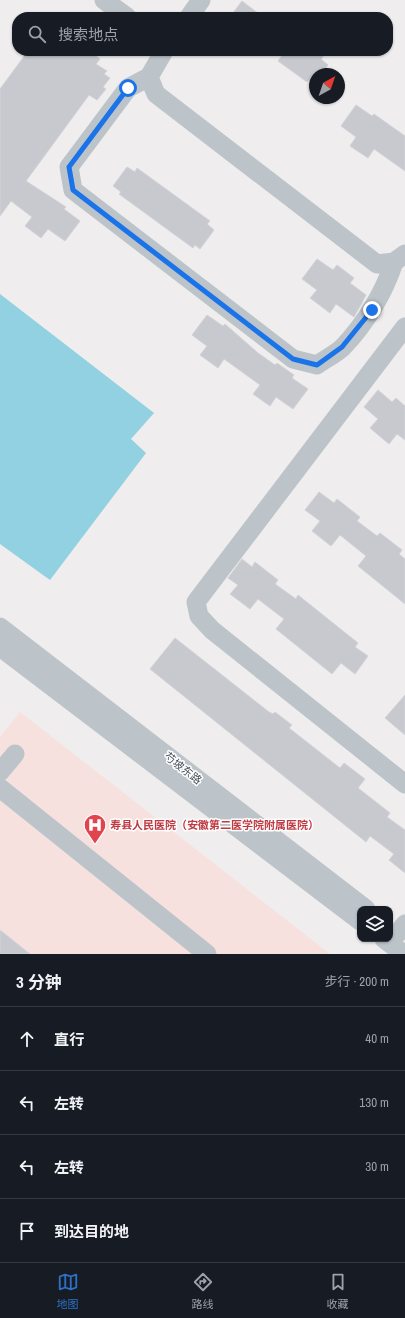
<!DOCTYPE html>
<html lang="zh">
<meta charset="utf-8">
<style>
:root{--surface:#171b24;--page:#20242c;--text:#f1f3f6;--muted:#9ea1a6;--line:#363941;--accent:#2d72c8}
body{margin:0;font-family:"Archivo Narrow","Noto Sans SC",sans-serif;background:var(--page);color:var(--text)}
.controls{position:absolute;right:12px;bottom:12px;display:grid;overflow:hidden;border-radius:8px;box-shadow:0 1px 3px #0004}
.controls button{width:36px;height:36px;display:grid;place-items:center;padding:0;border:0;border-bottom:1px solid var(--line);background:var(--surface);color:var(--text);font:20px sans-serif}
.compass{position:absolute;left:309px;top:68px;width:36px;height:36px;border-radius:50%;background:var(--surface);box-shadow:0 1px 3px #0004;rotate:40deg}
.stop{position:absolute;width:12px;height:12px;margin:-9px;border:3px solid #1a73e8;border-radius:50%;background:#fff}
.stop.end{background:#1a73e8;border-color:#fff;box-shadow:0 1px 4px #0008}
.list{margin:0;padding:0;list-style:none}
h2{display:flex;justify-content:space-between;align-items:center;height:52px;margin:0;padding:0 16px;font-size:17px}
h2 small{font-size:13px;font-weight:400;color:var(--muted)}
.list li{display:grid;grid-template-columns:26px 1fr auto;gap:12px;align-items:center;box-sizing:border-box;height:64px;padding:0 16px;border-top:1px solid var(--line)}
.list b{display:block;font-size:15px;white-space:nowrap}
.list em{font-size:13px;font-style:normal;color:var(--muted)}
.icon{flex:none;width:22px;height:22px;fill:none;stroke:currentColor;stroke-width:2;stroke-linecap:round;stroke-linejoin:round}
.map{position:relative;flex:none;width:405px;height:954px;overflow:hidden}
.search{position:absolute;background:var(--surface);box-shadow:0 1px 3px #0004;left:12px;right:12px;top:12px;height:44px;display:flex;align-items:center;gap:10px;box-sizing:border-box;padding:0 14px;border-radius:16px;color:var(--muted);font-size:15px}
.sheet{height:308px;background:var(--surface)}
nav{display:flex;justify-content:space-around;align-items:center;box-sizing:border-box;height:56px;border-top:1px solid var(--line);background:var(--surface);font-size:11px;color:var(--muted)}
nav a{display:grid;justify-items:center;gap:2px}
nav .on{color:var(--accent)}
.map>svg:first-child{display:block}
.medical{fill:#f7e1df}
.water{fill:#91d1e1}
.building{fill:#c7c9cf;stroke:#d1d3d7}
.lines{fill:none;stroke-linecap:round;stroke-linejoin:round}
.minor{stroke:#bcc4ca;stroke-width:19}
.route{stroke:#1a73e8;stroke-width:5}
.labels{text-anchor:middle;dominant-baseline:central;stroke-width:3;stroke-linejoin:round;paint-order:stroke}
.street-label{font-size:11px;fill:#475058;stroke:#fff}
.health-label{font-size:11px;font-weight:bold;fill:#be3a42;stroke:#fff;text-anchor:start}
</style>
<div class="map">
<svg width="405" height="954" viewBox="0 0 405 954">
<rect width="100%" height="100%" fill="#efeded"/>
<path class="medical" d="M20 712 330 954H0V737Z"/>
<path class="water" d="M0 294 154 413 131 439 146 453 50 580 0 544Z"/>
<path class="building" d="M242 1 263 17H230Z
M28 51H90L100 59 96 64 107 71 104 74 110 78 103 87 106 89 97 100 89 95 26 181 66 207 64 209 80 221 65 241 48 229 41 238 25 226 32 217 11 201 0 216V89Z
M285 51H327L321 59 328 65 321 74H315L314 83 309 80 307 82 278 61Z
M356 105 372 116 374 114 405 136V171L374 149 368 158 350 146 356 137 341 126Z
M127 167 135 172 137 168 210 221 207 224 214 230 200 249 195 245 193 248 119 194 121 192 113 186Z
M317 259 333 270 337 265 354 278 350 283 366 295 354 317 336 304 330 313 310 298 317 290 302 279Z
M207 315 223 326 225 324 258 353 275 365 277 363 294 375 292 378 308 389 293 409 276 397 270 406 253 394 260 385 224 359 218 368 200 355 207 346 192 335Z
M378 390 392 402 396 398 405 406V440L397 434 389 444 370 428 378 419 364 407Z
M319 492 334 503 337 499 360 517 357 521 377 536 380 533 402 550 399 554 405 559V604L358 566 366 556 340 535 331 546 312 531 320 521 305 510Z
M242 559 252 567 255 562 278 580 275 584 296 599 298 595 358 643 355 647 368 656 355 674 341 663 332 674 276 629 284 619 258 599 250 609 230 594 238 585 228 578Z
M175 638 269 712 273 714 275 712 292 725 289 728 340 768 344 763 365 779 358 788 390 813 387 817 405 830V873L389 860 394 854 370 836 366 842 150 669Z
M405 695V735L385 718Z
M0 930 30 954H0Z"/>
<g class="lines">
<path class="minor" d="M104 0 127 17
M189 17 201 0
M164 51 149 77 156 94 377 264 394 262 405 254
M149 77 128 88 69 167 73 190 293 359 317 365C325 359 336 354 343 347 365 324 384 293 394 262
M405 327 196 602 199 616 212 630 405 784
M0 627 366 909
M0 647 360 921
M0 772 15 754
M0 788 207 954
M398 933 405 924
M384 939 404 954"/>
</g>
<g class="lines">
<path class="route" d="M128 88 69 167 73 190 293 359 317 365 342 347 372 310"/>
</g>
<defs>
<g id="hospital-pin" transform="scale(1.15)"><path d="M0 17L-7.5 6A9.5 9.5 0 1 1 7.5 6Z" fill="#e0444e" stroke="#fff"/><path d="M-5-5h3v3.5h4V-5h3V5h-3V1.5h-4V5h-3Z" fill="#fff"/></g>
</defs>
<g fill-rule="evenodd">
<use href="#hospital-pin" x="95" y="825"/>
</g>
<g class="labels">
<g class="street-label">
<text transform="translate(183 768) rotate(38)">芍坡东路</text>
</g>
<g class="health-label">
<text x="110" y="825">寿县人民医院（安徽第二医学院附属医院）</text>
</g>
</g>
</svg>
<div class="controls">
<button><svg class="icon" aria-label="layers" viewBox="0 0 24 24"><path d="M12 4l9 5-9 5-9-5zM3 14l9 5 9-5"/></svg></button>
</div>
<svg class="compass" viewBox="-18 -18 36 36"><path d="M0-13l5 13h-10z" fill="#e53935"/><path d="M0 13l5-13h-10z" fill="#9ea1a6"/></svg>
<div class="stop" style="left:128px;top:88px"></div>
<div class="stop end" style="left:372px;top:310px"></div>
<div class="search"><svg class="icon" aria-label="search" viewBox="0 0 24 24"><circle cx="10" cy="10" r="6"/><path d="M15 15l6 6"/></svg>搜索地点</div>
</div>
<section class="sheet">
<h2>3 分钟<small>步行 · 200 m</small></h2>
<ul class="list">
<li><svg class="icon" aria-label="ahead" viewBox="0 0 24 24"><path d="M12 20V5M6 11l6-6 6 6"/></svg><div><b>直行</b></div><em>40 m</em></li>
<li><svg class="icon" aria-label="left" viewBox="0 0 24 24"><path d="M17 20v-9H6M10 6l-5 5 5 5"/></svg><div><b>左转</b></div><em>130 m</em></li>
<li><svg class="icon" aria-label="left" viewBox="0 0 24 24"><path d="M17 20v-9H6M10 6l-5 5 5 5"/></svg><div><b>左转</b></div><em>30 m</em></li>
<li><svg class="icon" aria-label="arrive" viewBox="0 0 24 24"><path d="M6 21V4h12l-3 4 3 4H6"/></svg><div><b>到达目的地</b></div></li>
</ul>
</section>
<nav>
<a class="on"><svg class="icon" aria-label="map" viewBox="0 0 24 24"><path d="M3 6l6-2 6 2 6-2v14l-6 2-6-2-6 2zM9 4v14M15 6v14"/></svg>地图</a>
<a><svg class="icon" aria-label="directions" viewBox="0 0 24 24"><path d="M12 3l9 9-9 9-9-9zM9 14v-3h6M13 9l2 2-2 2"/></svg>路线</a>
<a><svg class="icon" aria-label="saved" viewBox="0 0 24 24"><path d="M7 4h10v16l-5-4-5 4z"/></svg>收藏</a>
</nav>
